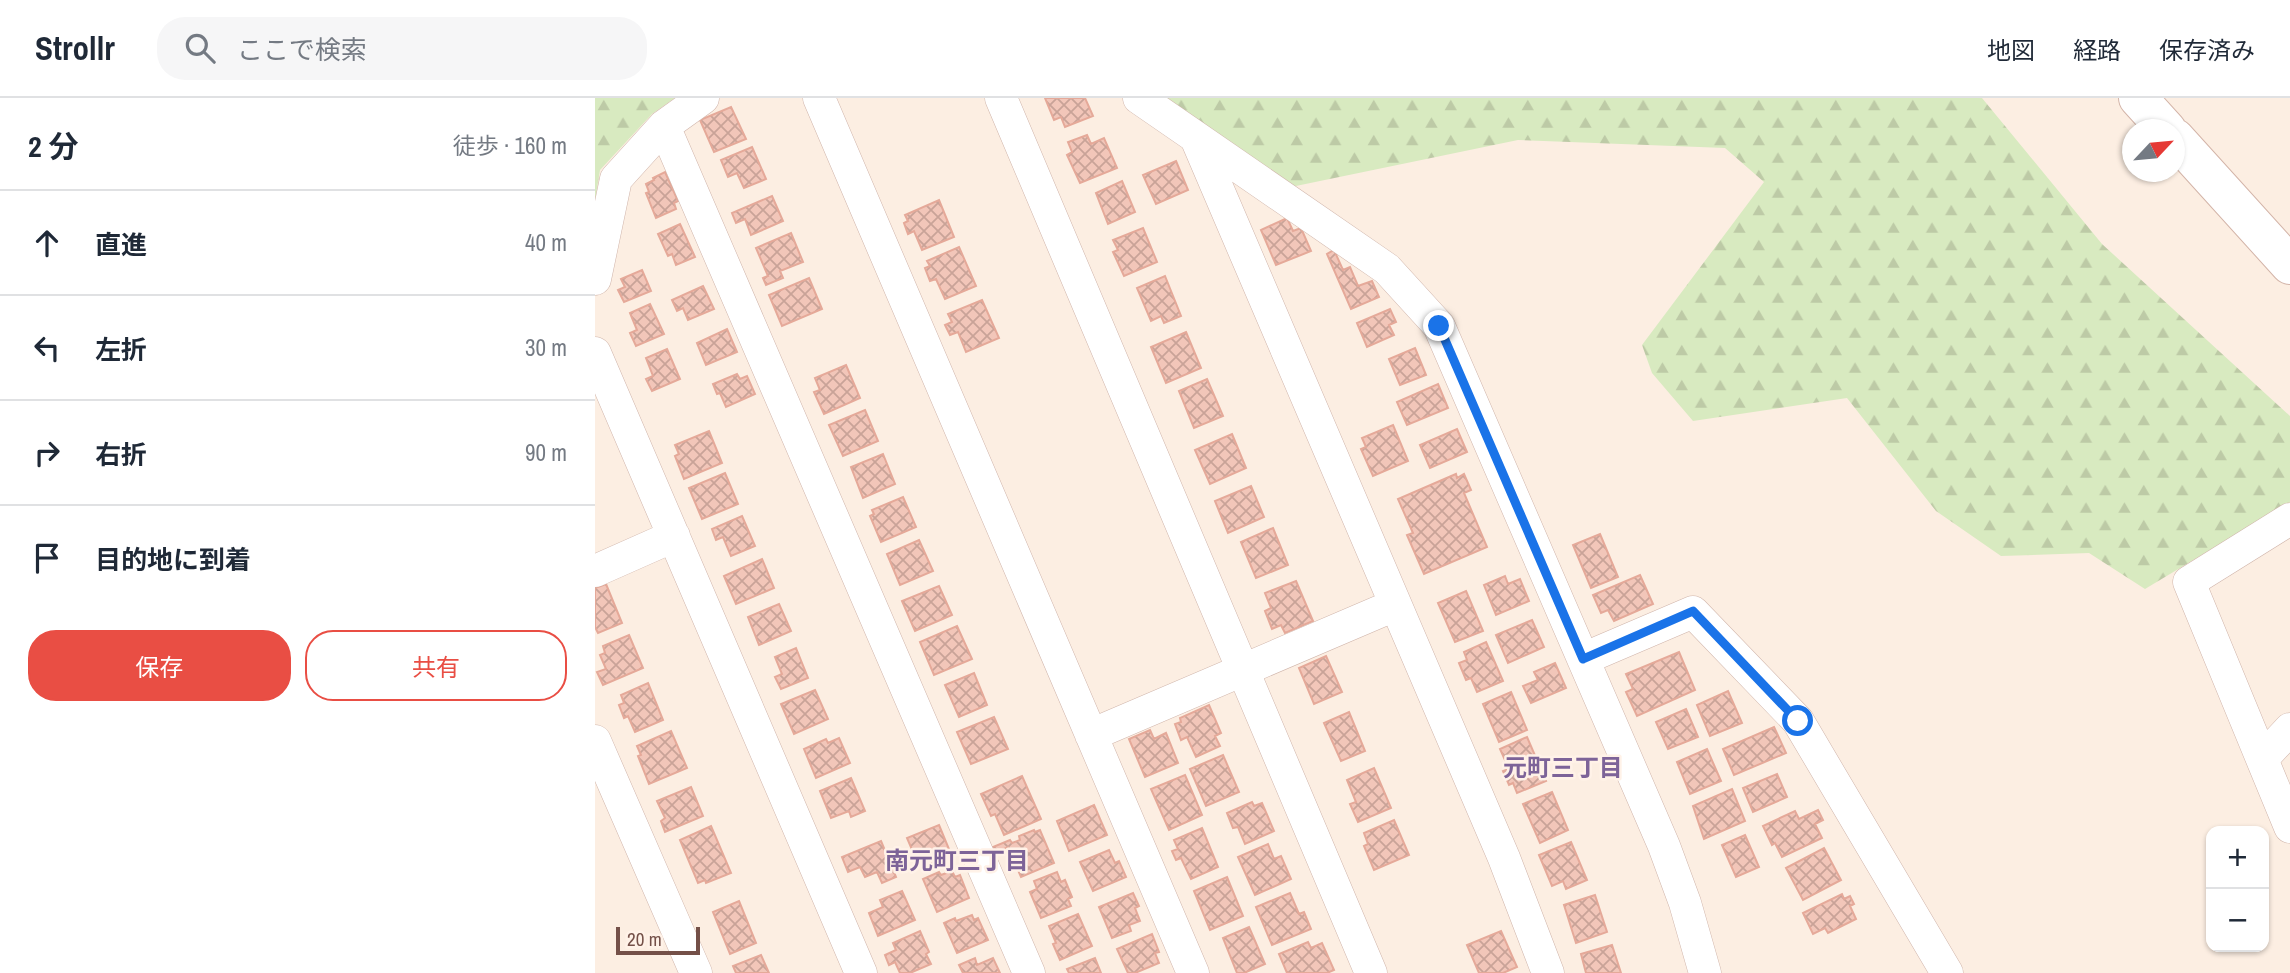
<!DOCTYPE html>
<html lang="ja">
<meta charset="utf-8">
<style>
:root{--surface:#fff;--page:#f6f6f7;--text:#1f2937;--muted:#747a83;--line:#e0e1e3;--accent:#e94e44}
body{margin:0;font-family:"Archivo Narrow","Noto Sans JP",sans-serif;background:var(--page);color:var(--text)}
.controls{position:absolute;right:21px;bottom:21px;display:grid;overflow:hidden;border-radius:14px;box-shadow:0 2px 5px #0004}
.controls button{width:63px;height:63px;display:grid;place-items:center;padding:0;border:0;border-bottom:2px solid var(--line);background:var(--surface);color:var(--text);font:35px sans-serif}
.compass{position:absolute;left:1527px;top:21px;width:63px;height:63px;border-radius:50%;background:var(--surface);box-shadow:0 2px 5px #0004;rotate:64deg}
.scale{position:absolute;left:21px;bottom:18px;width:84px;box-sizing:border-box;padding-left:7px;border:4px solid #745048;border-top:0;font-size:19px;line-height:24px;white-space:nowrap;color:#745048;-webkit-text-stroke:5px #fff2e8;paint-order:stroke}
.stop{position:absolute;width:21px;height:21px;margin:-16px;border:5px solid #1a73e8;border-radius:50%;background:#fff}
.stop.end{background:#1a73e8;border-color:#fff;box-shadow:0 2px 7px #0008}
.list{margin:0;padding:0;list-style:none}
h2{display:flex;justify-content:space-between;align-items:center;height:91px;margin:0;padding:0 28px;font-size:30px}
h2 small{font-size:23px;font-weight:400;color:var(--muted)}
.list li{display:grid;grid-template-columns:46px 1fr auto;gap:21px;align-items:center;box-sizing:border-box;height:105px;padding:0 28px;border-top:2px solid var(--line)}
.list b{display:block;font-size:26px;white-space:nowrap}
.list em{font-size:23px;font-style:normal;color:var(--muted)}
.actions{display:flex;gap:14px;padding:21px 28px}
.actions a{flex:1;padding:16px 0;border:2px solid var(--accent);border-radius:28px;text-align:center;font-size:24px;color:var(--accent)}
.actions .main{background:var(--accent);color:#fff}
.icon{flex:none;width:38px;height:38px;fill:none;stroke:currentColor;stroke-width:2;stroke-linecap:round;stroke-linejoin:round}
.map{position:relative;flex:none;width:1695px;height:875px;overflow:hidden}
header{display:flex;align-items:center;gap:42px;box-sizing:border-box;height:98px;padding:0 35px;background:var(--surface);border-bottom:2px solid var(--line)}
header strong{font-size:33px}
nav{display:flex;gap:38px;margin-inline-start:auto;font-size:24px}
.search{width:490px;height:63px;background:var(--page);display:flex;align-items:center;gap:18px;box-sizing:border-box;padding:0 24px;border-radius:28px;color:var(--muted);font-size:26px}
main{display:flex}
aside{flex:1;background:var(--surface)}
.map>svg:first-child{display:block}
.forest{fill:url(#forest-firs)}
.building{fill:url(#building-cross-hatch);stroke:#e5a999;stroke-width:2}
.lines{fill:none;stroke-linecap:round;stroke-linejoin:round}
.street-casing{stroke:#d0b5ab;stroke-width:33}
.secondary-casing{stroke:#d3b4a8;stroke-width:40}
.street{stroke:#fff;stroke-width:32}
.secondary{stroke:#fff;stroke-width:38}
.route{stroke:#1a73e8;stroke-width:9}
.labels{text-anchor:middle;dominant-baseline:central;stroke-width:5;stroke-linejoin:round;paint-order:stroke}
.neighbourhood-label{font-size:24px;font-weight:bold;fill:#7d6398;stroke:#fff2e8}
</style>
<header>
<strong>Strollr</strong>
<div class="search"><svg class="icon" aria-label="search" viewBox="0 0 24 24"><circle cx="10" cy="10" r="6"/><path d="M15 15l6 6"/></svg>ここで検索</div>
<nav><a>地図</a><a>経路</a><a>保存済み</a></nav>
</header>
<main>
<aside>
<h2>2 分<small>徒歩 · 160 m</small></h2>
<ul class="list">
<li><svg class="icon" aria-label="ahead" viewBox="0 0 24 24"><path d="M12 20V5M6 11l6-6 6 6"/></svg><div><b>直進</b></div><em>40 m</em></li>
<li><svg class="icon" aria-label="left" viewBox="0 0 24 24"><path d="M17 20v-9H6M10 6l-5 5 5 5"/></svg><div><b>左折</b></div><em>30 m</em></li>
<li><svg class="icon" aria-label="right" viewBox="0 0 24 24"><path d="M7 20v-9h11M14 6l5 5-5 5"/></svg><div><b>右折</b></div><em>90 m</em></li>
<li><svg class="icon" aria-label="arrive" viewBox="0 0 24 24"><path d="M6 21V4h12l-3 4 3 4H6"/></svg><div><b>目的地に到着</b></div></li>
</ul>
<div class="actions"><a class="main">保存</a><a>共有</a></div>
</aside>
<div class="map">
<svg width="1695" height="875" viewBox="0 0 1695 875">
<defs>
<pattern id="forest-firs" width="22" height="20" patternUnits="userSpaceOnUse" patternTransform="scale(1.75)"><rect width="22" height="20" fill="#d8eac0"/><path d="M5 1l3.5 6h-7zM16 11l3.5 6h-7z" fill="#bdcaa6"/></pattern>
<pattern id="building-cross-hatch" width="8" height="8" patternUnits="userSpaceOnUse" patternTransform="scale(1.75)"><rect width="8" height="8" fill="#f2c6b9"/><path d="M0 0l8 8M0 8l8-8" fill="none" stroke="#c9a398"/></pattern>
</defs>
<rect width="100%" height="100%" fill="#fceee2"/>
<path class="forest" d="M0 0H80L57 16 5 72 0 103Z
M568 0H1387L1507 146 1695 318V404L1550 491 1494 455 1406 458 1341 413 1252 300 1098 323 1057 275 1047 247 1169 84 1130 50 923 42 696 89Z"/>
<path class="building" d="M450 0H490L498 18 470 29 466 19 459 22Z
M136 9 151 41 119 54 105 22Z
M492 37 496 46 509 40 522 70 485 85 472 57 477 54 473 44Z
M157 49 171 81 149 90 142 75 133 79 126 62Z
M581 63 593 92 561 106 548 77Z
M70 74 83 103 79 105 81 111 61 120 51 95 54 94 51 86 59 82 58 80Z
M527 83 540 114 513 126 501 95Z
M177 98 188 123 156 137 150 121 141 125 137 115Z
M344 102 359 139 327 152 319 133 313 136 309 125 313 123 310 117Z
M692 120 698 133 706 130 716 153 681 167 666 132Z
M85 126 100 159 81 167 77 156 73 158 63 136Z
M548 130 562 164 529 178 518 154 523 152 518 142Z
M196 135 208 164 185 173 188 180 171 187 168 180 173 178 161 150Z
M364 149 381 188 350 201 341 181 335 183 330 170 335 168 332 163Z
M739 152 748 172 755 169 763 188 777 183 784 199 756 211 732 156Z
M47 172 56 193 29 204 23 192 30 189 26 181Z
M570 178 586 218 569 225 566 218 556 223 542 190Z
M214 180 227 211 187 228 174 197Z
M108 188 119 211 93 222 88 210 82 213 77 202Z
M387 202 404 240 371 254 363 234 355 237 350 227 357 224 353 216Z
M55 206 69 236 41 248 35 235 42 232 35 215Z
M795 211 801 224 794 227 799 237 772 249 762 225Z
M132 231 142 254 111 267 102 245Z
M591 234 606 270 571 285 556 249Z
M820 250 831 277 805 287 794 261Z
M72 251 85 281 57 293 51 281 58 278 51 260Z
M251 267 265 300 229 316 219 294 225 292 220 280Z
M142 276 145 281 152 278 160 296 131 309 125 295 122 296 118 286Z
M612 281 628 318 599 330 584 293Z
M843 286 853 310 812 327 802 304Z
M270 312 283 343 248 358 234 327Z
M798 327 813 363 778 378 766 351 771 349 767 340Z
M862 331 872 354 835 370 825 347Z
M114 333 127 365 89 381 80 358 84 356 80 347Z
M637 336 651 370 615 386 600 352Z
M288 356 300 386 268 400 256 369Z
M130 375 143 406 107 421 94 390Z
M861 376 862 380 869 376 876 392 869 395 892 449 829 476 812 437 818 435 803 401Z
M656 388 669 419 633 435 620 403Z
M308 399 321 429 286 444 275 418 279 416 277 412Z
M147 418 160 448 136 458 128 439 121 442 117 431Z
M678 430 693 467 661 480 646 444Z
M1005 436 1023 479 996 490 978 447Z
M324 442 338 473 305 487 292 456Z
M167 461 179 490 141 506 129 478Z
M1045 477 1058 506 1019 523 1013 512 1006 515 998 497Z
M910 478 913 486 925 481 934 503 901 517 889 487Z
M701 483 718 523 690 535 686 527 677 531 670 513 676 510 670 495Z
M11 486 27 525 3 535 0 529V490Z
M344 488 357 517 320 533 307 503Z
M871 493 888 533 860 544 843 505Z
M184 506 196 533 164 547 153 519Z
M937 522 949 549 913 565 901 537Z
M362 528 377 561 339 577 325 544Z
M34 537 48 570 8 587 2 574 11 571 5 557 10 555 8 548Z
M891 544 908 583 882 594 876 580 871 582 864 565 872 562 869 554Z
M201 550 213 580 186 591 180 579 187 576 180 559Z
M1084 554 1100 592 1042 618 1031 594 1038 591 1031 576Z
M731 558 747 594 719 606 704 570Z
M960 565 971 590 936 605 928 588 943 582 939 574Z
M379 575 392 607 364 619 350 587Z
M53 585 68 622 40 634 33 618 29 620 24 607 29 605 26 597Z
M220 592 233 621 199 636 186 606Z
M1133 593 1147 625 1115 638 1102 607Z
M916 594 932 632 904 644 888 606Z
M614 607 626 635 620 638 625 648 601 659 592 639 586 642 580 626 586 624 585 620Z
M1091 611 1103 639 1073 651 1061 624Z
M754 614 770 653 746 663 729 625Z
M399 619 413 651 376 666 362 634Z
M1179 629 1191 655 1139 677 1128 651Z
M555 632 559 641 571 635 583 665 550 679 534 641Z
M76 633 92 670 54 686 43 658 46 657 42 648Z
M932 639 951 683 922 695 918 685 914 687 908 673 914 671 905 651Z
M244 640 255 665 221 680 209 651 231 641 233 645Z
M1112 651 1126 683 1095 696 1082 664Z
M628 657 644 694 611 708 595 671Z
M779 670 796 710 763 724 755 706 761 704 752 682Z
M1182 676 1192 699 1158 714 1148 690Z
M590 677 607 717 574 732 556 691Z
M427 678 446 721 409 737 400 716 396 718 386 696Z
M256 680 270 713 256 719 254 713 236 720 225 693Z
M96 689 108 718 70 734 66 723 70 720 62 703Z
M1137 691 1150 723 1109 741 1098 708Z
M957 694 973 732 945 745 928 706Z
M657 704 659 708 667 705 679 733 650 746 643 729 638 730 632 715Z
M499 707 512 737 474 753 462 723Z
M1223 712 1228 722 1220 726 1227 740 1187 759 1180 745 1177 747 1168 728 1200 713 1204 721Z
M799 722 814 757 779 772 769 748 773 746 769 735Z
M344 727 356 756 330 767 323 752 318 754 312 740Z
M116 728 136 775 111 785 110 782 103 785 85 742Z
M607 730 623 769 596 781 586 760 581 762 577 753 583 751 579 742Z
M439 732 440 734 445 732 459 765 426 779 413 749 401 755 398 749 415 742 417 745 425 742 424 738Z
M1150 737 1164 769 1141 779 1127 747Z
M286 743 301 779 287 785 282 774 270 779 265 769 253 774 247 759Z
M976 744 992 782 971 791 968 783 957 788 944 757Z
M673 746 679 761 686 758 696 781 660 797 643 759Z
M1229 750 1246 782 1208 802 1191 770Z
M514 752 520 765 524 763 531 779 498 793 485 764Z
M357 773 360 779 365 777 374 800 342 814 328 781 344 774 346 777Z
M462 774 466 784 470 782 477 799 473 801 476 808 446 820 435 794 442 791 439 783Z
M632 779 648 818 615 832 599 793Z
M307 793 320 822 283 838 274 815 288 809 285 802Z
M538 795 544 808 540 810 545 823 534 827 536 833 517 840 504 809Z
M695 795 704 816 709 814 716 831 677 847 661 809Z
M1247 796 1249 801 1255 798 1259 806 1255 808 1261 821 1233 835 1230 830 1218 836 1208 815Z
M1000 797 1012 834 981 845 969 807Z
M144 803 161 845 135 856 118 814Z
M483 816 497 848 465 862 458 846 461 845 454 828Z
M377 817 379 822 383 820 393 842 362 855 349 825 360 820 361 823Z
M654 829 670 866 649 875H642L628 840Z
M325 833 334 854 331 856 336 866 315 875H305L300 864 294 867 290 857 301 852 298 845Z
M906 833 922 869 908 875H884L872 847Z
M557 836 564 854 560 855 564 865 540 875H533L522 851Z
M713 844 716 850 727 845 739 872 732 875H692L684 856Z
M1017 847 1026 875H991L986 856Z
M166 857 174 875H141L138 868Z
M380 860 382 867 398 860 405 875H368L364 867Z
M500 860 506 875H474L472 871Z"/>
<g class="lines">
<g class="street-casing">
<path id="street" d="M224 0 598 875
M406 0 776 875
M544 0 792 171 844 228 1069 748 1090 805 1110 875
M69 28 434 875
M601 40 909 760 953 875
M0 181 21 81 69 28 108 0
M0 255 266 875
M1695 421 1594 484 1695 729
M0 473 79 438
M988 561 1098 514 1203 623 1352 875
M496 637 800 507
M0 643 101 875
M1667 661 1695 631"/>
</g>
<g class="secondary-casing">
<path id="secondary" d="M1543 0 1572 32
M1580 40 1695 167"/>
</g>
<use href="#street" class="street"/>
<use href="#secondary" class="secondary"/>
</g>
<g class="lines">
<path class="route" d="M844 228 988 561 1098 513 1203 623"/>
</g>
<g class="labels">
<g class="neighbourhood-label">
<text x="968" y="669">元町三丁目</text>
<text x="362" y="762">南元町三丁目</text>
</g>
</g>
</svg>
<div class="controls">
<button>+</button>
<button>−</button>
</div>
<svg class="compass" viewBox="-18 -18 36 36"><path d="M0-13l5 13h-10z" fill="#e53935"/><path d="M0 13l5-13h-10z" fill="#747a83"/></svg>
<div class="scale">20 m</div>
<div class="stop" style="left:1203px;top:623px"></div>
<div class="stop end" style="left:844px;top:228px"></div>
</div>
</main>
